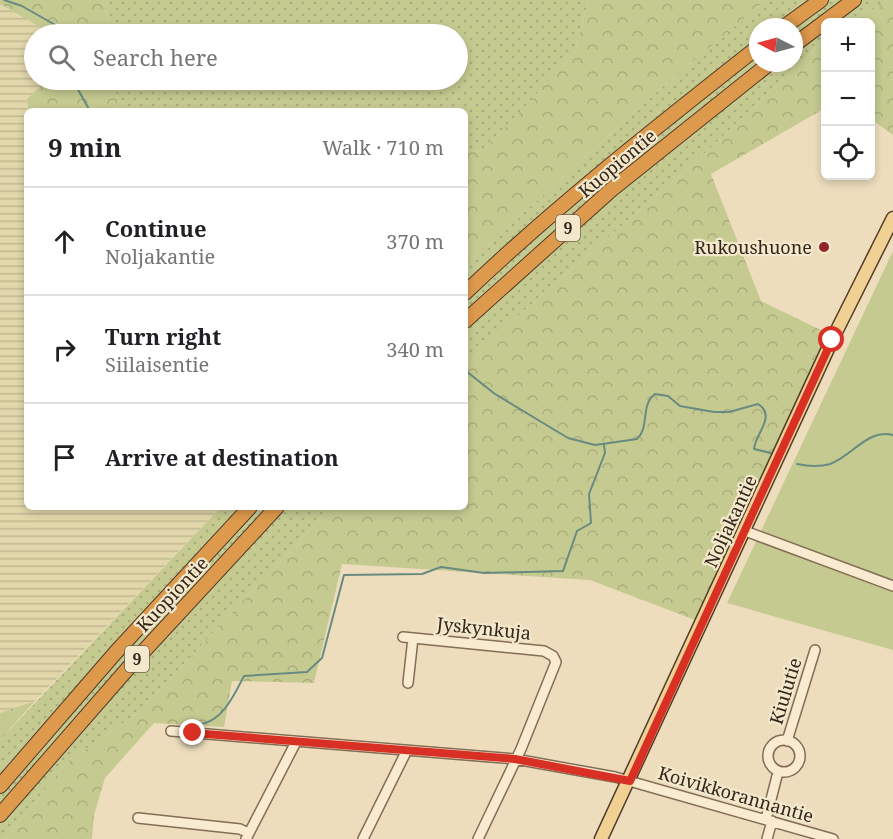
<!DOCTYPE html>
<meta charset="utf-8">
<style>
:root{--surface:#fff;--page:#f2f2f2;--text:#202124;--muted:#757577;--line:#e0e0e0}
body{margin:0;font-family:"Noto Serif",serif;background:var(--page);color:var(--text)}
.controls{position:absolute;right:18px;top:18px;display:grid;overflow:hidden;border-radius:9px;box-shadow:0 3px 9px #0003}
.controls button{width:54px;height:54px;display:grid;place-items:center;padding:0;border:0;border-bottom:2px solid var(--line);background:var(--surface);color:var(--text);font:30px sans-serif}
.compass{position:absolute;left:749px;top:18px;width:54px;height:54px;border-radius:50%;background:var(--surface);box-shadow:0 3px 9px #0003;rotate:276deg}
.stop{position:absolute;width:18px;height:18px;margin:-14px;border:4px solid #d93025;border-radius:50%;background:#fff}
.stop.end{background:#d93025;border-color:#fff;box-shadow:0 2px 6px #0008}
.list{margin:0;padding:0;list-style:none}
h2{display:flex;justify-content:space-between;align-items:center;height:78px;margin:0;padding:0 24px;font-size:26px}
h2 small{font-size:20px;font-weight:400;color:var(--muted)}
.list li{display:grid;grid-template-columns:39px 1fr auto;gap:18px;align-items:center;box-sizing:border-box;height:108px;padding:0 24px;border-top:2px solid var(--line)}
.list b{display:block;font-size:22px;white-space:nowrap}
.list p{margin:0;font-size:20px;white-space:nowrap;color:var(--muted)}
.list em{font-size:20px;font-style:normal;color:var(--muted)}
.icon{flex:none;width:33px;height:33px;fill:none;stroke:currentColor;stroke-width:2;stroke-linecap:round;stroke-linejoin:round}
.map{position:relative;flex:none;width:893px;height:839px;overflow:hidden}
.search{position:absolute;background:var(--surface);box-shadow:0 3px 9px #0003;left:24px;top:24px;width:444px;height:66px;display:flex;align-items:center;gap:15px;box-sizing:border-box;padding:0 21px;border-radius:33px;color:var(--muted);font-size:22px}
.panel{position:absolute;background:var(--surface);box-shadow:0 3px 9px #0003;left:24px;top:108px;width:444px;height:402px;border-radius:9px}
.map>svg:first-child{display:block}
.farmland{fill:url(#farmland-rules)}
.grass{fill:url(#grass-dots);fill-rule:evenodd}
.forest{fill:url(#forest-crowns)}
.park{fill:#c5ca91}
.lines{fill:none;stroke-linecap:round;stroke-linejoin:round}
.stream{stroke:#688b81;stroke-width:2}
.minor-casing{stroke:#846d56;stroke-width:12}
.major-casing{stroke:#513c2b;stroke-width:15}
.highway-casing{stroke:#513c2b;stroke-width:16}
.minor{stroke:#f8ebcf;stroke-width:9}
.major{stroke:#f1d193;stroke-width:12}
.highway{stroke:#dd994c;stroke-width:14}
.route{stroke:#d93025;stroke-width:8}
.poi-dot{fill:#92272b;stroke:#f4e8cc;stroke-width:2}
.labels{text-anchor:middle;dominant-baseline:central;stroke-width:4.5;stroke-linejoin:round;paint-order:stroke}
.shield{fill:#f4e8cc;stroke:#6d6050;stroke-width:1.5}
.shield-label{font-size:16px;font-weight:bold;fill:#33261b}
.street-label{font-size:18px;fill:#33261b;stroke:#f4e8cc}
.poi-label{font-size:18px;fill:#33261b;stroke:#f4e8cc;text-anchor:end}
</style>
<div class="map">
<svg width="893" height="839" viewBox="0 0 893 839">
<defs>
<pattern id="farmland-rules" width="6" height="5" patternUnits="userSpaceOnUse" patternTransform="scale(1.5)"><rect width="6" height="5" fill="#e2d7aa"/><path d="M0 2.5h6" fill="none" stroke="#c2b892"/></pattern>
<pattern id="grass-dots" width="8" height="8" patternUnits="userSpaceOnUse" patternTransform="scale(1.5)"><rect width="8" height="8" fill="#c5ca91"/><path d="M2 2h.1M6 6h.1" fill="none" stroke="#aaad7c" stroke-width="1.8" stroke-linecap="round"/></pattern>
<pattern id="forest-crowns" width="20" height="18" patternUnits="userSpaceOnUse" patternTransform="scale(1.5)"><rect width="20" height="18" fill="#c5ca91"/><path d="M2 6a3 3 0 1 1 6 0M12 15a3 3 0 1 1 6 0" fill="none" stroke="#aaad7c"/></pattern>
</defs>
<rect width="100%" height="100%" fill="#edddbd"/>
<path class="farmland" d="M0 4 47 31 48 34H34V80H47L27 99V507H221L35 701 0 713Z"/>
<path class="grass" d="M105 0H588L575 53 484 150 465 151V111H108L118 106 114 80H458V34H109Z
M766 0H887L852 22H826L825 40 703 155 510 323 465 368V266L653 95ZM758 27H794V63H758Z
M221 507H331L138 713 67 762 5 839H0V740Z"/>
<path class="forest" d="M0 0H105L109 34H48L47 31 0 4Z
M588 0H766L653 95 465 266V151L484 150 575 53Z
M887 0H893V135L871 119 870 22H852Z
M825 40V108L711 174 761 301 829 334 695 620 590 580 342 564 314 683 232 681 224 727 154 723 105 778 94 815 92 839H5L67 762 138 713 331 507H465V368L510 323 703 155Z
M47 80H114L118 106 108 111H28L27 99Z
M35 701 0 740V713Z"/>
<path class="park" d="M893 251V650L727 603Z"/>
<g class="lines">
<path class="stream" d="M4 0 22 6 64 30 66 34
M76 80V86L90 111
M466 371 495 394 568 438 595 445 637 439C650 427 640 405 655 394L668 396 680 406 714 412H729L758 404C777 416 755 434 754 449L771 453
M797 464C807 466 819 467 830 464 851 457 868 428 893 435
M201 724C223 721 235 693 244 676L307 672 322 658 344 575 422 574 441 567 484 573 563 571 577 531 591 523 589 494 605 453 604 445"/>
<g class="minor-casing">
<path id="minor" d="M745 531 893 586
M403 637 544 651 553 656 556 662 521 749 478 839
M408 683 413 638
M171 731 515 759 615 777 833 839
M768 756a16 16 0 1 1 32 0a16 16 0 1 1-32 0Z
M787 741 815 650
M138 818 240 829 248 833
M766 819 778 772
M246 839 296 742
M363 839 406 752
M767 839 772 821"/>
</g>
<g class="major-casing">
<path id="major" d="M601 839 832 340 893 218"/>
</g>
<g class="highway-casing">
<path id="highway" d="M784 27 821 0
M794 45 854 0
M465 293C557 205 658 126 758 47
M465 321 611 190 770 63
M0 786 116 652 250 507
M0 815 130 666 277 507"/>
</g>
<use href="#minor" class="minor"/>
<use href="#major" class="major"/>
<use href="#highway" class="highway"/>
</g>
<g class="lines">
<path class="route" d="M193 733 515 759 630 781 832 340"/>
</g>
<circle class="poi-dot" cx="824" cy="247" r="6"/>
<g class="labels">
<g class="shield">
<rect x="556" y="215" width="24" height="26" rx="4.5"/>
<rect x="125" y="646" width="24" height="26" rx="4.5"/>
</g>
<g class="shield-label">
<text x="568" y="228">9</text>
<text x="137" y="659">9</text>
</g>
<g class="street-label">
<text transform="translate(617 163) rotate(-40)">Kuopiontie</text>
<text transform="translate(730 521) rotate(-65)">Noljakantie</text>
<text transform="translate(172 594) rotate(-47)">Kuopiontie</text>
<text transform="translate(484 628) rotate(6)">Jyskynkuja</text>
<text transform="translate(785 691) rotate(-73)">Kiulutie</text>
<text transform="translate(736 794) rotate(16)">Koivikkorannantie</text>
</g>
<g class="poi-label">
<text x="812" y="247">Rukoushuone</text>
</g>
</g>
</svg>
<div class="controls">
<button>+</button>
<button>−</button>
<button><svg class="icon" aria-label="locate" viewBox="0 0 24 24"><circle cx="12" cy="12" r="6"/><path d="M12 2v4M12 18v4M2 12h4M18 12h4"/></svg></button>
</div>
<svg class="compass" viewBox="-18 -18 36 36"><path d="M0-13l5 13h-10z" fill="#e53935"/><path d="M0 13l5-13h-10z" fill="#757577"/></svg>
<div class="stop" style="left:832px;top:340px"></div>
<div class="stop end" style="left:193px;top:733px"></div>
<div class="search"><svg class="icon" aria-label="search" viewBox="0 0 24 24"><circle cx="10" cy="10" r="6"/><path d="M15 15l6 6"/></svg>Search here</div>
<section class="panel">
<h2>9 min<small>Walk · 710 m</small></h2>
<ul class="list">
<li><svg class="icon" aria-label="ahead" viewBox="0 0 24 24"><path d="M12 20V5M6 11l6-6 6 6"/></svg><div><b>Continue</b><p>Noljakantie</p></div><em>370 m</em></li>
<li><svg class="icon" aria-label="right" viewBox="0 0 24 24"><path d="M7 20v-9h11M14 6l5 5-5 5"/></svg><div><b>Turn right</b><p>Siilaisentie</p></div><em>340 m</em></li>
<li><svg class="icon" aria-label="arrive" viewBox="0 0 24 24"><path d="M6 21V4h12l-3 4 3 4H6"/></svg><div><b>Arrive at destination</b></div></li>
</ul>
</section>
</div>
